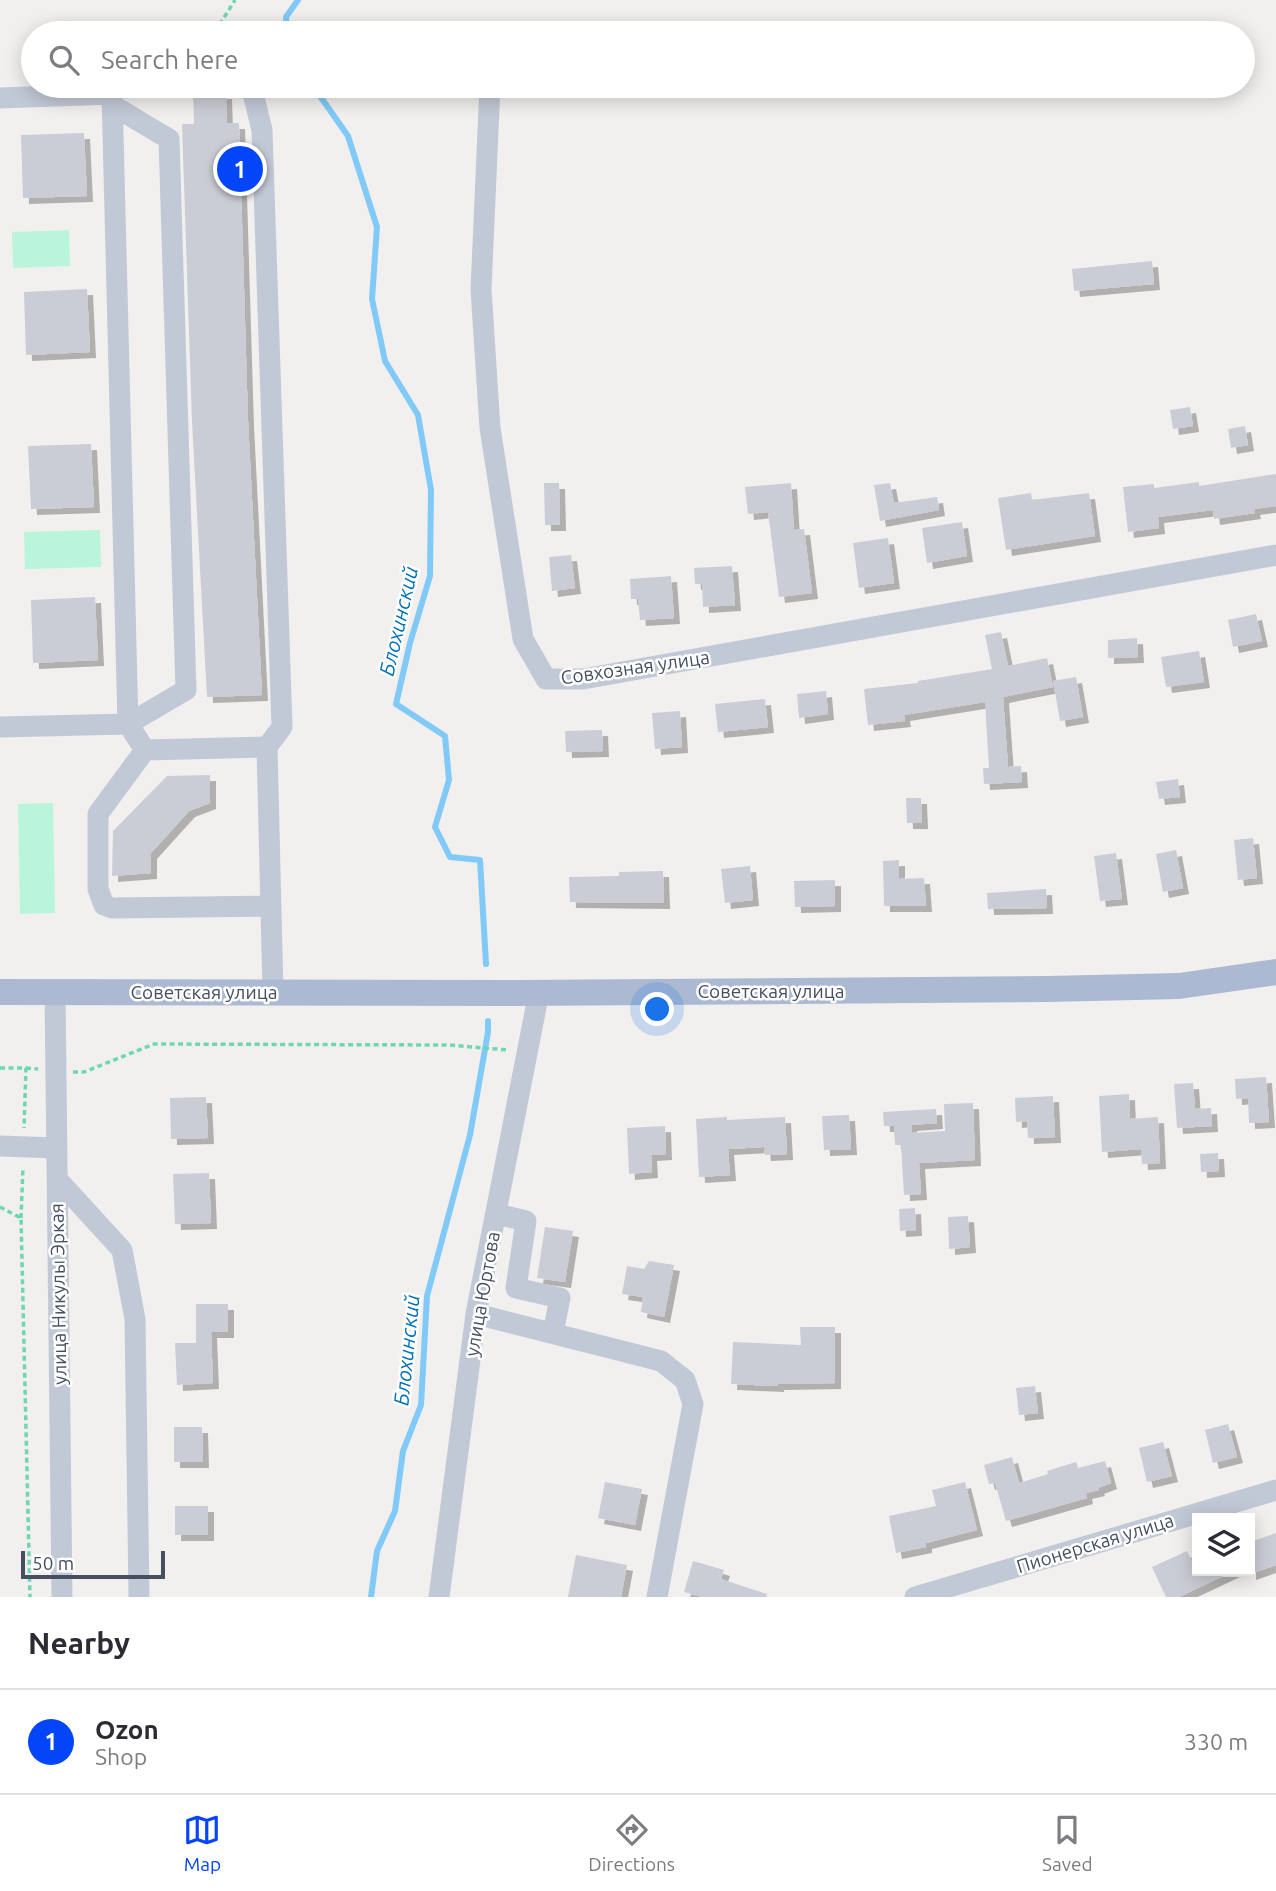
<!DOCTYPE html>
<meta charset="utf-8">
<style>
:root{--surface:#fff;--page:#f7f7f7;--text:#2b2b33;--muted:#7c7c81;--line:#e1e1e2;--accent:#0345f9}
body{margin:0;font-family:Ubuntu,sans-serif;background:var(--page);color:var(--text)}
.controls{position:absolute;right:21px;bottom:21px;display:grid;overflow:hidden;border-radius:0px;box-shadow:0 4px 18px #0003}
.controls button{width:63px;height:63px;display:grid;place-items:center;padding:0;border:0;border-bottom:2px solid var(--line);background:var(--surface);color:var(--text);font:35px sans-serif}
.scale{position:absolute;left:21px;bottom:18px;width:144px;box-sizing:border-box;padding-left:7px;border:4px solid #454f60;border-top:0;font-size:19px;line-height:24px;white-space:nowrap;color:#454f60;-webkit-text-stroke:5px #fff;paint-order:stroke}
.you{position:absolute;left:658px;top:1010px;width:24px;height:24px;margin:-18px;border:5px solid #fff;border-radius:50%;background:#1a73e8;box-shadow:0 0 0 10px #1a73e833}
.badge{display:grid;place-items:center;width:46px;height:46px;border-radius:50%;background:var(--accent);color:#fff;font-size:23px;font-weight:700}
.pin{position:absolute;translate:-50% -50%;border:4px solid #fff;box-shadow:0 2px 7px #0006}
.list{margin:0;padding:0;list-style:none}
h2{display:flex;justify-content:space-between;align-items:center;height:91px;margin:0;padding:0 28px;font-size:30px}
h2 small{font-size:23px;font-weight:400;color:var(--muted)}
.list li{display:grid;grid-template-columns:46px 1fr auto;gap:21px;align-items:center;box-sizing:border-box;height:105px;padding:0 28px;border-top:2px solid var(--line)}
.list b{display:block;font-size:26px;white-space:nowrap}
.list p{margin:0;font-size:23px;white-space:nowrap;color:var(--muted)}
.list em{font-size:23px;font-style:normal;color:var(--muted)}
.icon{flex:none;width:38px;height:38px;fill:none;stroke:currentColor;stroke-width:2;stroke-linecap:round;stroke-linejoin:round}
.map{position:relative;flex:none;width:1276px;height:1597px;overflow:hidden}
.search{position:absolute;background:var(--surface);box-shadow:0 4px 18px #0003;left:21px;right:21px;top:21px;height:77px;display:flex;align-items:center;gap:18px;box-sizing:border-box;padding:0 24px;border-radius:38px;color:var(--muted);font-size:26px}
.sheet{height:196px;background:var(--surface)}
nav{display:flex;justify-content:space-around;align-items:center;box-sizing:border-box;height:98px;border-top:2px solid var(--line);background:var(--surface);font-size:19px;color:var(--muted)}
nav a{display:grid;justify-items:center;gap:4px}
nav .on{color:var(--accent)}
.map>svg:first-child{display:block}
.green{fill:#b9f5da}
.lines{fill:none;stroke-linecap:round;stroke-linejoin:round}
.stream{stroke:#81caf7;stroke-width:6}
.building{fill:#cbcdd6;filter:url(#shadow)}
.path{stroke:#6dd7b4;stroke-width:3.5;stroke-dasharray:5 3.5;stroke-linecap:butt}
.minor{stroke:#c2c9d6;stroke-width:21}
.major{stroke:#acb9d2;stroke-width:26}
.labels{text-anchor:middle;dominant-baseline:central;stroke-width:5;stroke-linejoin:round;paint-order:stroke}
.street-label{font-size:19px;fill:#454f60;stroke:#fff}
.water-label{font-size:21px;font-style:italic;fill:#0072b8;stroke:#fff}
</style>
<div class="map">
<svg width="1276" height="1597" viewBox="0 0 1276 1597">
<defs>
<filter id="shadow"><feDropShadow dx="6" dy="6" stdDeviation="0" flood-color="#0004"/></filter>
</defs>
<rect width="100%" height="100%" fill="#f2f0ef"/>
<path class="green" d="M69 230 70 266 13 268 12 232Z
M100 530 101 567 25 569 24 532Z
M53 803 55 913 20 914 18 804Z"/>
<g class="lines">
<path class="stream" d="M287 33 286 17 298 0
M313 86 348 136 377 227 372 299 385 361 418 415 431 490 430 576 410 643 396 704 445 736 449 780 435 827 450 857 480 860 486 964
M371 1597 377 1551 395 1511 403 1451 421 1405 427 1296 470 1135 488 1032V1021"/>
</g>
<path class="building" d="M226 93 227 123H239L248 421 262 695 207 697 192 422 182 124H194L193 94Z
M84 133 87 196 23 198 21 135Z
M1152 261 1154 284 1074 291 1072 269Z
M87 289 90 352 26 355 24 292Z
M1190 407 1193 426 1173 429 1170 410Z
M1245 426 1248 445 1231 448 1228 429Z
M91 444 94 507 31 509 28 446Z
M1276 474V506L1254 509 1255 513 1214 519 1213 510 1158 517 1159 528 1128 532 1123 487 1154 484V488L1199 482V486Z
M544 483H559L560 525H545Z
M791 483 794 530 804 529 812 593 779 597 768 512 748 514 745 487Z
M890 483 894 503 937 497 939 510 880 521 874 485Z
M1031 493 1032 500 1089 493 1095 536 1006 550 998 498Z
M962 522 967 556 927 563 922 528Z
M888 538 894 583 859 588 853 543Z
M571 555 575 588 552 591 549 557Z
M732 566 735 605 703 607 702 584H695L694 568Z
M671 576 674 618 640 620 638 599H631L630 579Z
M95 597 98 660 33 663 31 600Z
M1256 614 1262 641 1233 647 1228 620Z
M1001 632 1008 666 1047 658 1053 687 1003 697 1008 767 1021 766 1022 782 984 784 983 768H989L985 702 904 715 905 721 868 725 864 689 918 683V681L992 669 985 635Z
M1137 638 1138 657 1108 658V640Z
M1199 651 1204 682 1166 687 1161 657Z
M1076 677 1083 717 1060 721 1053 681Z
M826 691 828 714 799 718 797 694Z
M765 699 768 727 718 732 715 704Z
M680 711 682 747 655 749 652 713Z
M602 730 603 751 566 752 565 731Z
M210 775V803L189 811 151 853V873L112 876 113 831 167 776Z
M1178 779 1180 797 1159 799 1156 782Z
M906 798H921L922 823H907Z
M1253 838 1257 878 1238 880 1234 840Z
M1176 850 1183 888 1163 892 1156 854Z
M1116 853 1122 899 1100 901 1094 856Z
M899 860V879L924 878 926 906H884L883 861Z
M750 866 753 900 725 903 721 869Z
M663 871 664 903 570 902 569 877 619 876V872Z
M835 880V906L795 907 794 881Z
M1046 889 1047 908 988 909 987 893Z
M1266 1077 1269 1122 1249 1123 1248 1098 1236 1099 1235 1079Z
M1193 1083 1195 1109 1211 1108 1212 1126 1177 1128 1174 1084Z
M1129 1094 1130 1119 1158 1117 1160 1163 1142 1164 1141 1149 1102 1152 1099 1096Z
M1053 1096 1055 1137 1028 1138 1027 1121 1016 1122 1015 1098Z
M206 1097 208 1138 171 1139 170 1098Z
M973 1103 975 1160 919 1163 921 1194 904 1195 901 1145H895L894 1126H884L883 1112 936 1109 937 1123 911 1125 912 1133 945 1131 944 1104Z
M849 1115 851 1149 824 1150 822 1116Z
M727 1117V1120L785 1117 787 1154 765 1155 764 1147 728 1149 730 1175 699 1177 696 1119Z
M665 1126 666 1154 651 1155 652 1172 629 1174 627 1128Z
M1218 1153 1219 1171 1201 1172 1200 1154Z
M209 1173 211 1223 175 1224 173 1174Z
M915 1208 916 1230 900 1231 899 1209Z
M968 1216 970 1247 949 1249 948 1217Z
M545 1227 573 1231 565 1282 537 1278Z
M649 1261 674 1265 664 1317 641 1312 643 1297 622 1294 627 1266 644 1269Z
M196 1304H228V1332H211L213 1383 177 1385 175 1343H196Z
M800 1327H835V1383L778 1384V1386L731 1384 733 1342 801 1345Z
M1035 1386 1038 1413 1019 1415 1016 1388Z
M1228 1424 1237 1457 1213 1463 1205 1430Z
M174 1427H202L203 1462H174Z
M1163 1442 1172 1476 1147 1482 1139 1448Z
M1012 1457 1019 1483 1048 1474 1047 1471 1076 1462 1078 1468 1105 1461 1111 1483 1098 1488 1099 1490 1086 1493 1087 1498 1006 1521 995 1483 989 1484 984 1465Z
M605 1482 642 1489 635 1525 598 1518Z
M965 1482 977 1530 926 1543V1547L896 1553 889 1516 936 1506 932 1490Z
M175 1506H208V1535H175Z
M1276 1533V1565L1250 1574V1542Z
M1187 1551 1197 1571H1234L1179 1597H1166L1152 1567Z
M576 1555 627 1565 621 1597H568Z
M693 1561 724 1570 721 1579 767 1594 766 1597H702L684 1592Z"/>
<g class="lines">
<path class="path" d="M220 33V24L235 0
M0 1068H26L24 1128
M26 1068 38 1069
M73 1072H84L154 1044 449 1045 508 1050
M0 1207 21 1218 30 1597
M21 1218 23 1167"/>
<path class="minor" d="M244 86 253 93 262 130 282 727 267 747
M490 86 481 289 490 428 523 639 546 679H583L1276 555
M0 98 112 94 128 724 0 727
M112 105 169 139 186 690 128 724 145 750 267 747 273 992
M145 750 98 814V889L104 905 112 908 271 906
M55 992 62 1597
M0 1146 56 1148
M57 1179 122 1250 135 1319 139 1597
M497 1214 526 1221 516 1288 560 1298 553 1333
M476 1314 661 1361 685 1380 693 1404 657 1597
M439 1597 476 1314 539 992
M915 1597 1276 1490"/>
<path class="major" d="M0 992 516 993 1048 989 1179 986 1276 972"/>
</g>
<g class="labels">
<g class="street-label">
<text transform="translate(635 667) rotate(-8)">Совхозная улица</text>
<text x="771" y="991">Советская улица</text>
<text x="204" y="992">Советская улица</text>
<text transform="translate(58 1294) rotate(-91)">улица Никулы Эркая</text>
<text transform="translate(482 1294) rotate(-80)">улица Юртова</text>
<text transform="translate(1095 1543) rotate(-17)">Пионерская улица</text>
</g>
<g class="water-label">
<text transform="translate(398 621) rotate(-77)">Блохинский</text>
<text transform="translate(406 1350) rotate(-84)">Блохинский</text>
</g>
</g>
</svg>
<div class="controls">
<button><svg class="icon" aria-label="layers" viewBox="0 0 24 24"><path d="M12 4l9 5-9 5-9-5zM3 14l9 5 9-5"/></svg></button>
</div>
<div class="scale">50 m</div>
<div class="you"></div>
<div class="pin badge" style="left:240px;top:169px">1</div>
<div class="search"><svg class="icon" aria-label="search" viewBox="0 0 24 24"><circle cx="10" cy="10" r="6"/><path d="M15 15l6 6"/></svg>Search here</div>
</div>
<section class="sheet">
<h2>Nearby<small></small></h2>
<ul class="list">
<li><span class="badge">1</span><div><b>Ozon</b><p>Shop</p></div><em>330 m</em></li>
</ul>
</section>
<nav>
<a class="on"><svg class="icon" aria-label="map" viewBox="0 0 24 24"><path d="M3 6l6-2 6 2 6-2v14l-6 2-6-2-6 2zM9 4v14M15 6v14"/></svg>Map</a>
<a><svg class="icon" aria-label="directions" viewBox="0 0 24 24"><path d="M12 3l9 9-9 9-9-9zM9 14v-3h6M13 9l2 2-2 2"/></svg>Directions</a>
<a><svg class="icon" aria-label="saved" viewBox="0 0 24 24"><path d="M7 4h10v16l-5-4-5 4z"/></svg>Saved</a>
</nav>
